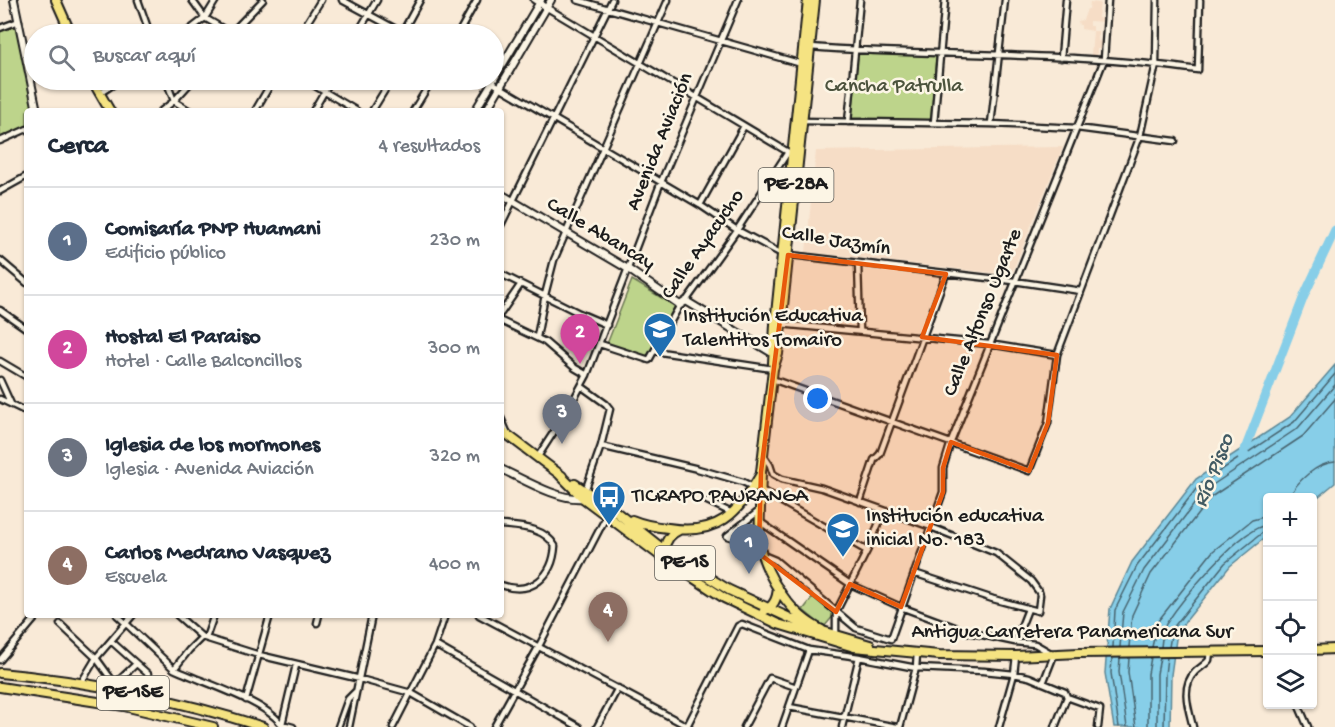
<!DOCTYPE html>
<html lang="es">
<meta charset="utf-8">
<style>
:root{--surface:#fff;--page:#f6f6f7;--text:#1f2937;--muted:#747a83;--line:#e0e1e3;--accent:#0f766e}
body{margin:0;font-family:"Gochi Hand",sans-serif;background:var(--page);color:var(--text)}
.controls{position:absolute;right:18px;bottom:18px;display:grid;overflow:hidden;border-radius:6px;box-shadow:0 2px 4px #0004}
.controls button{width:54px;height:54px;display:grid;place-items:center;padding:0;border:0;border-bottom:2px solid var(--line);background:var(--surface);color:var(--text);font:30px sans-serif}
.you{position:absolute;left:818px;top:399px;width:21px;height:21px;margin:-15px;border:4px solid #fff;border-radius:50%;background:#1a73e8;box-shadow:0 0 0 9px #1a73e833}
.badge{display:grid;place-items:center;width:39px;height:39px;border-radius:50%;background:var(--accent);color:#fff;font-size:20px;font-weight:700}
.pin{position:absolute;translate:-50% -50px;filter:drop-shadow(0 2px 3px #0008)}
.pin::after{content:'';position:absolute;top:32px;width:21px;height:18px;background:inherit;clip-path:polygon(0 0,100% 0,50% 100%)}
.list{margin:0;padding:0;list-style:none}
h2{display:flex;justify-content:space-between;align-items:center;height:78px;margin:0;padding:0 24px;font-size:26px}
h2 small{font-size:20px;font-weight:400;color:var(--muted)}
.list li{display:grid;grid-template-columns:39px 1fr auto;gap:18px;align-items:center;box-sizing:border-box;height:108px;padding:0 24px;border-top:2px solid var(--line)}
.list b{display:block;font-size:22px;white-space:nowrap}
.list p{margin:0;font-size:20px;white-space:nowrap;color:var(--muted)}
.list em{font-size:20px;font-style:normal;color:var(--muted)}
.icon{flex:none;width:33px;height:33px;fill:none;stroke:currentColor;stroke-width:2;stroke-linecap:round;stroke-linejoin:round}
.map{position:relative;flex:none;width:1335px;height:727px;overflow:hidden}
.search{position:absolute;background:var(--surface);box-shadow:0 2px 4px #0004;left:24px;top:24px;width:480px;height:66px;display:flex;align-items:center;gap:15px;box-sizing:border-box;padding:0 21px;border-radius:33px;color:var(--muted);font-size:22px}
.panel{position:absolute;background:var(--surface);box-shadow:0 2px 4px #0004;left:24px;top:108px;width:480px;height:510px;border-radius:6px}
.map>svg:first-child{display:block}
.built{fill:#f6ddc6}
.green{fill:#bdd48b;stroke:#6c7854;stroke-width:1.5}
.water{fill:#87cee8;stroke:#5c8796;stroke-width:1.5}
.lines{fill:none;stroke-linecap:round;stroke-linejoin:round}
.shore{stroke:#47636e;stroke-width:1.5}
.river{stroke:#87cee8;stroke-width:9}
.street-casing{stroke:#1c1c1c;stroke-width:9}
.secondary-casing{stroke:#1c1c1c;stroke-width:10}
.highway-casing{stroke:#1c1c1c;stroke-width:12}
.street{stroke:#fcf5e5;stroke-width:4.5}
.secondary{stroke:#fcf5e5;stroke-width:6}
.highway{stroke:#f5e382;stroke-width:8}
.marked{fill:#e8590c;fill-opacity:0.2;stroke:#e8590c;stroke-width:4.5;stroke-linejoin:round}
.labels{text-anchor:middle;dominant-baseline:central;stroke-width:5;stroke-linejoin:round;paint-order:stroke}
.shield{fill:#fcf5e5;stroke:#5f5d58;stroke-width:1.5}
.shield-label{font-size:20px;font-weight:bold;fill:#1c1c1c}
.park-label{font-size:21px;fill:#4c533d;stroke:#fcf5e5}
.street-label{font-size:21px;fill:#1c1c1c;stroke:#fcf5e5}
.poi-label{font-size:21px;fill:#1c1c1c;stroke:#fcf5e5;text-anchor:start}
.water-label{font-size:22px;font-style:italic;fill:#415a63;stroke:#fcf5e5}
</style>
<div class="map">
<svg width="1335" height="727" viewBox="0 0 1335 727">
<rect width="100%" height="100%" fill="#f9ead7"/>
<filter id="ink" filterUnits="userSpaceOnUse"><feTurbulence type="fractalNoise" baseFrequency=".0167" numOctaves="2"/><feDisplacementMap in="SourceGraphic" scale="12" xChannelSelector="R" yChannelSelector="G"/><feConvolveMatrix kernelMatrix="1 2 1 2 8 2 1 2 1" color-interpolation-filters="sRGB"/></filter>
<g filter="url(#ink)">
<path class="built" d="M1090 2 1100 3 1098 18 1105 19V22L1089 21V26H1093V31H1098V41L1104 42 1103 49H1097V55H1091L1093 31 1081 29V25H1079L1078 21 1083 20 1087 9H1089Z
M1063 147 1011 275 806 252 816 151Z"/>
<path class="green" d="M17 24 35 111H27V128L0 140V31Z
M858 53 936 56 931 120 852 118Z
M632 280 675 306 648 357 607 344Z
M813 597 834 615 824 627 803 610Z"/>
<path class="water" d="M1335 365V483L1313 501 1312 498H1268L1267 536 1230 566 1177 632 1171 675 1170 727H1114L1105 673 1110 609 1132 562 1196 479 1290 417Z"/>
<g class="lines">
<path class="shore" d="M1290 498C1295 481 1318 463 1335 462
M1113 647 1115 610 1137 566 1200 484 1294 422 1335 374
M1120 647 1123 612 1144 570 1205 490 1298 428 1335 385
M1129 647 1132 615 1151 574 1211 497 1303 436 1335 399
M1152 647 1158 621 1213 551 1252 520 1268 516
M1161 647C1162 640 1162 631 1166 624 1181 601 1241 526 1268 525
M1169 647 1172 629 1225 563 1262 533 1268 532
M1112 658 1111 673 1119 727
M1120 658 1119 672 1127 727
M1129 658 1128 672 1136 727
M1148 727V674L1151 657
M1157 727V674L1160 657
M1164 727 1165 675 1167 657"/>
<path class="river" d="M1242 457 1304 296 1335 230"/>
<g class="street-casing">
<path id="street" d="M138 0 150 34
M192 0 205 18 232 34
M342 0 405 34
M534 0 788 152
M577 0 802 64
M0 28 19 21
M402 33 420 0
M184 34 205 18 216 0
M230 34 263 0
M300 34 321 0
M357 34 377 0
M458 34 477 0
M810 47C939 57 1069 51 1198 70L1200 0
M1061 58 1066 0
M166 80 174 101 190 111
M305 80 357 111
M488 80 700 205 737 230 782 254 1014 281 1081 291
M99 94 120 80
M161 111 174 101 193 80
M255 111 273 80
M313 111 331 80
M372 111 391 80
M413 111 432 80
M802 121 991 124 1077 128 1175 141
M848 122 860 0
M934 123 945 0
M991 124 1005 0
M0 141 27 129
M0 191 27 176
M700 205 744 126
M501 225 612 0
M0 260 27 283
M858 263 860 331
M501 274 579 313 607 325
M686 301 737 230 788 152
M0 310 27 329
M501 313 521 284
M501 321 545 342 575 368 587 375
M780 324 989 344 1057 355
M537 337 545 295 554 260 668 0
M600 344 649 360 680 305
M654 351 773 369
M0 361 27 377
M772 379 1029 471 1048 423 1057 355 1140 136 1156 64 1157 0
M0 380 11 404
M581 386 606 404 610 409 601 446 585 491
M0 399 27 412
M501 418 507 432
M601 446 698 469 743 482 753 487
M764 456 770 465 773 474 782 479 822 488 931 527 996 553 1031 581 1039 592 1040 595 1038 611 993 599 914 573
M537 458 568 410 587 375 661 182 738 0
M761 490 867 551
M707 501 732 513
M860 502 874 460 880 454 946 274
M759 521 850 584 901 607 968 632 1015 642 1035 644 1054 655 1043 683
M501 525C521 527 544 527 555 546 553 576 532 596 501 585
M759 545 727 536 759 511
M763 555 775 560 856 628 891 639 943 492V468L951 442 1104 60 1108 0
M117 615 174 669 189 650 202 637
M177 615 202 637 259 655 360 679 411 693 470 727
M479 615 689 727
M317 623 319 615
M60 624 96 658 120 691
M836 634V612L867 551 884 511
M206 638 214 615
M111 641 148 674 149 684
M1015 642 1028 609
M435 645 579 727
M0 660 38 615
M174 669C201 682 269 702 283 727
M81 683 96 658 133 615
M116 683 136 664
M246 700 270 615
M1298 704 1308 727
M789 707 897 727
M687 726 738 626 742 624 809 650 859 657 916 668 984 671 1014 674 1029 677 1065 692 1067 697 1100 709 1098 727
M293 727 282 724 296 665
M338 727 348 699 357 690
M349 727 372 615
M393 727 435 645 445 615
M494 727 539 646 607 515
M597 727 618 688
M744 727 770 678 796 687
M782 727 809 650
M842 727 859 657
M900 727 916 668 917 654
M999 727 1014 674 1016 656
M1055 727 1067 697
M1193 727C1189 710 1180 687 1195 672 1199 668 1205 665 1209 660L1210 652"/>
</g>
<g class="secondary-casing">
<path id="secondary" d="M14 0 37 111
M475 111 541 0
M486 111 551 0
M501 194 628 269 680 305 686 301 772 353
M501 469C523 479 559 501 583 498"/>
</g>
<g class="highway-casing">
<path id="highway" d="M56 0 71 34
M815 0 778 354 773 369 761 472 759 545C768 579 790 615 822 630
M92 80 110 111
M773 363 775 324 808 0
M501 430 562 476
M560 475 583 498 666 560 724 598 778 624 854 647 939 655 1016 656 1079 653 1268 651
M575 484 611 508 664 550 729 590 809 627 870 645
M632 520C644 525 656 527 668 528 718 536 738 514 761 474
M665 552C664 542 670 534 679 530
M764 611C774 606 777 599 778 588
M1312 650 1335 649
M0 673C89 681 178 700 263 727
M0 687 124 706 213 727"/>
</g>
<use href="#street" class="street"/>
<use href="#secondary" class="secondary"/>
<use href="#highway" class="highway"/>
</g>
</g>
<path class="marked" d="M788 255 946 274 922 337 1057 355 1048 423 1029 471 951 442 943 468V492L901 607 850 584 836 612 761 555 759 545 761 472Z"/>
<defs>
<g id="school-pin" transform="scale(1.725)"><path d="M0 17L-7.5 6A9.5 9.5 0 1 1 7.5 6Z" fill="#1f6fb2" stroke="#fcf5e5"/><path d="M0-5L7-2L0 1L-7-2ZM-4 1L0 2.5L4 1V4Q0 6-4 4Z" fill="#fff"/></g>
<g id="bus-pin" transform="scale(1.725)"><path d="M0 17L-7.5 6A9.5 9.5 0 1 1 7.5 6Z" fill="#1f6fb2" stroke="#fcf5e5"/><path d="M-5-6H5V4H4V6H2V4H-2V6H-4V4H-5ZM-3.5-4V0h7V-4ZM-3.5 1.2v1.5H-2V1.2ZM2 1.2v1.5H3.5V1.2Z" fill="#fff"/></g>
</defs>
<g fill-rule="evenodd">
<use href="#school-pin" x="660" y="329"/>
<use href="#bus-pin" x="609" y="497"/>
<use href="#school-pin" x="843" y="529"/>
</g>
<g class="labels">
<g class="shield">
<rect x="758.5" y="168" width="75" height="34" rx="4.5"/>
<rect x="655" y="546" width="60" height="34" rx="4.5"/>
<rect x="97" y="676" width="72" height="34" rx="4.5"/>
</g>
<g class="shield-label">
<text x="796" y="185">PE-28A</text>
<text x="685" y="563">PE-1S</text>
<text x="133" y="693">PE-1SE</text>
</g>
<g class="park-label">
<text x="894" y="87">Cancha Patrulla</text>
</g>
<g class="street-label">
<text transform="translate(661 142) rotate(-68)">Avenida Aviación</text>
<text transform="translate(600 235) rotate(31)">Calle Abancay</text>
<text transform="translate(836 242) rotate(9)">Calle Jazmín</text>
<text transform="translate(704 245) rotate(-55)">Calle Ayacucho</text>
<text transform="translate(984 313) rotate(-68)">Calle Alfonso Ugarte</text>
<text x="1072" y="633">Antigua Carretera Panamericana Sur</text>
</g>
<g class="poi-label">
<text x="683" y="317">Institución Educativa<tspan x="683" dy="24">Talentitos Tomairo</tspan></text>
<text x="632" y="497">TICRAPO PAURANGA</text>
<text x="866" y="517">Institución educativa<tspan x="866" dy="24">inicial No. 183</tspan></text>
</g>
<g class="water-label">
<text transform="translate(1215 471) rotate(-68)">Río Pisco</text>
</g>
</g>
</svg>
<div class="controls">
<button>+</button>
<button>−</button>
<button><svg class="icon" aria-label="locate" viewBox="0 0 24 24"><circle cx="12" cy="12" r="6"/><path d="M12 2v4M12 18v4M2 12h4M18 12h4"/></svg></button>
<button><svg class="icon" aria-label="layers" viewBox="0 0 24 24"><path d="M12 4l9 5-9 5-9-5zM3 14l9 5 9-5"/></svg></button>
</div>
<div class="you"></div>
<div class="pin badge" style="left:749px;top:574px;background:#5c6f8a">1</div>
<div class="pin badge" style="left:580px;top:364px;background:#d1479c">2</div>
<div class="pin badge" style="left:562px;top:444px;background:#6b7280">3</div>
<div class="pin badge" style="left:608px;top:642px;background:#8d6e63">4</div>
<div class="search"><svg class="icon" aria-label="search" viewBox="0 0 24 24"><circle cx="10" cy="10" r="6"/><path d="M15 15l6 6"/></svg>Buscar aquí</div>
<section class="panel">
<h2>Cerca<small>4 resultados</small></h2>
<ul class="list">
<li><span class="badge" style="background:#5c6f8a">1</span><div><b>Comisaría PNP Huamani</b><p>Edificio público</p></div><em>230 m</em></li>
<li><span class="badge" style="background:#d1479c">2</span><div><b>Hostal El Paraiso</b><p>Hotel · Calle Balconcillos</p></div><em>300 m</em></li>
<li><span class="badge" style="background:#6b7280">3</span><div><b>Iglesia de los mormones</b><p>Iglesia · Avenida Aviación</p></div><em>320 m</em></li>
<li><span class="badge" style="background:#8d6e63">4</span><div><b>Carlos Medrano Vasquez</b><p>Escuela</p></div><em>400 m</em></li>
</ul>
</section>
</div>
